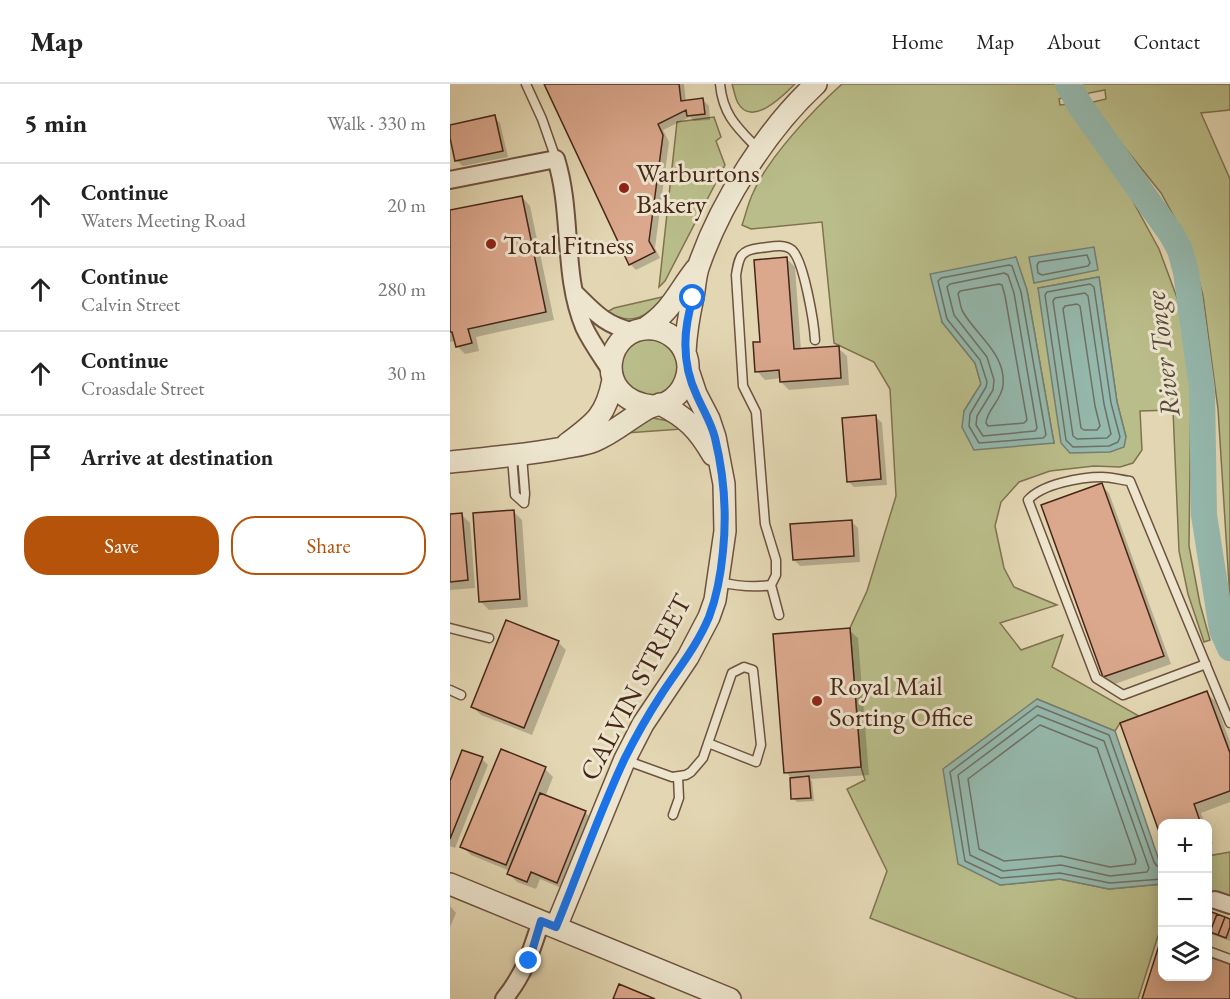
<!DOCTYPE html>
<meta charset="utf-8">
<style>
:root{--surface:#fff;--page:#f6f6f6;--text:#222;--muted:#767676;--line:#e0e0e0;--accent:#b45309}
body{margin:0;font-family:"EB Garamond",serif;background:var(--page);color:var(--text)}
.controls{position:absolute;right:18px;bottom:18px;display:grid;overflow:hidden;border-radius:12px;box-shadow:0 3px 15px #0003}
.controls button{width:54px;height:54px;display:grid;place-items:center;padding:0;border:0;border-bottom:2px solid var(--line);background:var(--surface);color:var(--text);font:30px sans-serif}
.stop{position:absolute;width:18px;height:18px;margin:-14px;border:4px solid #1a73e8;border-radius:50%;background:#fff}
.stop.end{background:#1a73e8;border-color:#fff;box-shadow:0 2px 6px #0008}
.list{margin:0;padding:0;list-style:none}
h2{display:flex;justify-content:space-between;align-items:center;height:78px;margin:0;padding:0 24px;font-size:26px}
h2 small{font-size:20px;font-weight:400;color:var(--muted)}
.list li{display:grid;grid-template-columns:39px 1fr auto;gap:18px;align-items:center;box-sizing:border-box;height:84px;padding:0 24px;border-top:2px solid var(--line)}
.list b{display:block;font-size:22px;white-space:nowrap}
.list p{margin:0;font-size:20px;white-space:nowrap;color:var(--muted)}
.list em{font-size:20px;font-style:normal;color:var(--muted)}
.actions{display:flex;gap:12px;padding:18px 24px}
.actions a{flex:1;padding:14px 0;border:2px solid var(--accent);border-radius:24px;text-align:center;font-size:21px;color:var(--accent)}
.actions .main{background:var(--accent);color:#fff}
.icon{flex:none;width:33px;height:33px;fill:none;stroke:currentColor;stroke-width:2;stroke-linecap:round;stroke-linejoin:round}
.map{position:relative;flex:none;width:780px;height:915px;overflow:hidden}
header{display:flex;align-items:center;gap:36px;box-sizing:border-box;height:84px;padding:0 30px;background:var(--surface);border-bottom:2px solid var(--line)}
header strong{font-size:28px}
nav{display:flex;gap:33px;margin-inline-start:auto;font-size:21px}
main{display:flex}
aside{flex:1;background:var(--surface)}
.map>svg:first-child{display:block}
.green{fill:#b9bd89;stroke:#807250;stroke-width:1.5;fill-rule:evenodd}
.water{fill:#95b9ae;stroke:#767e72;stroke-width:1.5}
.shadow{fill:#0003}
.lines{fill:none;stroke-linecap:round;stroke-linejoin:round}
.shore{stroke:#6e7063;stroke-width:1.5}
.river{stroke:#95b9ae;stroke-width:26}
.building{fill:#dba88d;stroke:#472618;stroke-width:1.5}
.service-casing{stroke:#6e523f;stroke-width:11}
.minor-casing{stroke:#6e523f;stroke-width:20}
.tertiary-casing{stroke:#6e523f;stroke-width:24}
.service{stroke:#ede5ce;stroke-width:8}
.minor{stroke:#ede5ce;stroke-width:16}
.tertiary{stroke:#ede5ce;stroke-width:21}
.route{stroke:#1a73e8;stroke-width:8}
.poi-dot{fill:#8f2418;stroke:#ede5ce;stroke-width:2}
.labels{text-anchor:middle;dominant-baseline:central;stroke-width:6;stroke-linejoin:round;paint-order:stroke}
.poi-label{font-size:27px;fill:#472618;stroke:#ede5ce;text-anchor:start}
.street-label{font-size:27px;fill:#472618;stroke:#ede5ce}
.water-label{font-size:28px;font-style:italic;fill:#5a4b3e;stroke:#ede5ce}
</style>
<header>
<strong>Map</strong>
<nav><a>Home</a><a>Map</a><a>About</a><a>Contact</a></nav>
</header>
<main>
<aside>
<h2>5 min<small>Walk · 330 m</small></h2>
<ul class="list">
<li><svg class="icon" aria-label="ahead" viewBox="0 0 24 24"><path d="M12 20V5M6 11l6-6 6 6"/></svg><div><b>Continue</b><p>Waters Meeting Road</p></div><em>20 m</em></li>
<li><svg class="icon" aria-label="ahead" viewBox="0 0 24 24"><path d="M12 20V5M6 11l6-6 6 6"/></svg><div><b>Continue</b><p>Calvin Street</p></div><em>280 m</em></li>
<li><svg class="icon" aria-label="ahead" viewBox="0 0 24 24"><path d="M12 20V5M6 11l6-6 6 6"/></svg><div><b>Continue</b><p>Croasdale Street</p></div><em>30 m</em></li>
<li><svg class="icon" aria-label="arrive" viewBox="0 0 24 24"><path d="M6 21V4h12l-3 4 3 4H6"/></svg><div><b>Arrive at destination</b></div></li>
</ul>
<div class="actions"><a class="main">Save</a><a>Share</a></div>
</aside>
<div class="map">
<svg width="780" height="915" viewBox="0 0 780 915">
<rect width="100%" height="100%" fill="#e3d7b3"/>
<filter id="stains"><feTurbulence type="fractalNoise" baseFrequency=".00333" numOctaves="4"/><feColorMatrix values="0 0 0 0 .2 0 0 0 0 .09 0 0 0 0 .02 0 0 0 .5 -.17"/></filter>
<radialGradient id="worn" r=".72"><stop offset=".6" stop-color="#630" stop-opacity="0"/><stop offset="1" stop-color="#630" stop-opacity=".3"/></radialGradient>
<path class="green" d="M282 0H345C334 11 302 44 288 19 285 14 284 6 282 0Z
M392 0H610L614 13 609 15 610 21 618 20 667 88 709 165 729 219 741 303 739 462 750 520 760 556 754 558 738 510 729 467 723 326 690 327 692 366 683 379 670 383 644 382 600 387 569 398 551 418 545 442 554 484 564 503 607 521 550 539 571 566 613 551 602 583 689 632 670 639 665 647 587 615 550 801 610 795 659 805 712 800V848L708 852 688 915H628L420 834 437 787 397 705 415 696 411 683 400 544 417 507 446 412 440 305 424 278 384 259 372 138 301 145 292 141C296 130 298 119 303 109 318 74 363 26 392 0ZM565 173 577 206 604 359 514 327 531 300 525 279 492 238ZM649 193 667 318 676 353 588 204Z
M631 0H780V26L751 29 780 95V516L768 325 753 212 740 162 711 109 639 19 656 15 655 6 635 10Z
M264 33 271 53 266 57 275 81 215 197 209 203 227 38Z
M212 213H215C197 232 183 243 157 228L164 224Z
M172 283a28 28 0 1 1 56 0a28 28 0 1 1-56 0Z
M203 334 223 338 233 345 175 349 194 336Z
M780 768V812L764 807 758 813V772Z"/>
<path class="water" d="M644 163 648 186 584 199 579 173Z
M566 173 577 206 604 359 524 366 512 343 514 327 531 300 525 279 492 238 480 190Z
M649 193 667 318 676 353 674 363 660 368 620 369 611 359 588 204Z
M587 615 665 647 712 785V800L659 805 610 795 550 801 508 780 493 685Z"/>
<path class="shadow" d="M96 0H234L236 18 253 16 259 22 260 36 244 37 240 33 213 46 219 58 205 164 210 174 186 186 180 180Z
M44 33 50 39 58 73 13 82 6 76 0 42Z
M72 113 80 122 104 236 26 253 29 267 15 270 7 262 6 257 0 258V128Z
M337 175 345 183 351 266 388 264 397 272 399 301 339 306 331 298V294L315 296 307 287 312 259Z
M426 333 432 339 437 401 404 403 398 397Z
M651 401 659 409 721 580 662 601 654 593Z
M63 427 72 436 78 523 39 526 31 518Z
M12 431 20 439 25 504 0 506V432Z
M402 438 408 444 410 478 350 482 344 476Z
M399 546 408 554 419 691 360 695 362 697 364 717 347 718 343 714 341 694 336 688Z
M108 558 116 566 82 651 31 631 22 622Z
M757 609 765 617 780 658V718L751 729 755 740H712V752L672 640Z
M32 675 38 681 5 764 0 762V701Z
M95 685 103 693 95 713 135 728 144 737 116 806 90 795 86 805 67 798 59 790 60 787 21 771 12 762Z
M758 746 763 760 758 762Z
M0 822 6 829 0 843Z
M759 829 780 836V857L758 849Z
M712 857V892H758V873L780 881V915H694Z"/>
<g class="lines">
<path class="shore" d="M637 171 640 179 638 182 592 191 588 189 587 181 589 178Z
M559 181 562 182 571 208 596 351 593 354 529 359 519 342 520 330 536 303 537 298 530 276 497 235 488 197 491 194Z
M554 189 558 191 564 209 587 344 585 347 533 352 526 341 527 332 543 306 544 296 537 273 504 231 497 203 500 200Z
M549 200 552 201 555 212 577 336 574 339 538 342 536 339C537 325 552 316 553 301 556 270 527 252 513 228 510 223 510 216 508 210L510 207Z
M640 200 644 203 661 319 670 353 668 358 659 362 623 363 616 356 595 211 597 208Z
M635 209 638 212 654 320 661 350 657 354 627 355 623 352 603 217 605 214Z
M627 220 630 222 645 322 650 342 647 346H634L631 344 613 225 615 222Z
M588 631 654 657 699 784 697 788 660 792 611 781 553 787 520 771 508 691Z
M590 641 647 664 686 776 685 780 660 783 611 772 554 777 529 765 518 695Z
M712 783 707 782 704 778 659 651 587 622 500 688 515 777 551 794 610 789 660 799 712 795"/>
<path class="river" d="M618 0 631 23 722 151 730 166 736 188 752 305 754 431 772 546 780 564"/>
</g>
<path class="building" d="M94 0H229L231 17 253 14 255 30 237 32 236 26 208 40 213 51 199 157 205 168 179 181Z
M45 31 53 67 5 77 0 54V41Z
M72 112 96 228 18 245 22 259 6 263 2 248H0V126Z
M337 173 344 265 389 262 391 294 330 298 329 286 305 288 303 258H310L304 176Z
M426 331 431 395 397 398 392 334Z
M652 399 714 572 653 593 591 421Z
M64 426 70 515 29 518 23 429Z
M12 429 18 496 0 498V430Z
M402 436 404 472 343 476 340 440Z
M56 536 109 557 74 644 21 623Z
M400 544 411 683 334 689 323 550Z
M757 607 780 669V707L744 720 751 740H712V756L670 639Z
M51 665 96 683 56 781 10 763Z
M12 666 33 673 0 755V697Z
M359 692 361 714 341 715 340 694Z
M90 709 136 727 107 799 81 788 77 798 57 790Z
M759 827 767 830 760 848 758 847Z
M767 830 775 833 768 851 760 848Z
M775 833 780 835V843L776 854 768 851Z
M711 855 712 856V892H758V872L780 880V915H692Z
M169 900 205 915H163Z"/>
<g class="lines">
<g class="service-casing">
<path id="service" d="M76 0 92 35 106 75
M270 0C273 32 288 44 309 66
M72 372 75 410 74 419
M62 373 65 411 74 419
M269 498C287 502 303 504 321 501L326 491V476L315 440 306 328 293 302 286 191C289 173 290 166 310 164 320 163 334 159 342 166 354 177 364 239 365 256
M321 501 329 531
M0 544 39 554
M756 580 673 611 646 594 578 416C592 400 631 393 652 393 661 393 671 396 680 397L780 639
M0 606 11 611
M175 676 222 693 236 691 241 688 253 674 282 589 294 583 303 586 311 661 306 678 258 659
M223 731 229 714 228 693
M758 867 780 875"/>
</g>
<g class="minor-casing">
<path id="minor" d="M0 96 106 75C123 129 112 190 134 243 141 258 152 273 161 287
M125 209C145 229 156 242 185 248
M765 816 780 821
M54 915C75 889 81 868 91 837"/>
</g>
<g class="tertiary-casing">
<path id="tertiary" d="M194 245C222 227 227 209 246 185
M235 268C236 249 239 231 243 213 245 203 245 191 249 181 271 118 317 45 366 0
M210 320C236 333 248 345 263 371
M117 360C145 339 156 332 163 296
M0 378C38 374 76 371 113 364 123 362 135 361 144 357 164 349 180 334 198 324 204 321 210 321 216 319 234 310 243 287 235 269 230 256 217 247 204 245 155 239 140 315 202 322
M0 800 280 915
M106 843 175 675 193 640 238 573 259 533 265 516 275 447 274 400 265 353 259 335 246 310 238 286"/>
</g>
<use href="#service" class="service"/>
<use href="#minor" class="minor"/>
<use href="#tertiary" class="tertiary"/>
</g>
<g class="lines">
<path class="route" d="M79 877 91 837 106 843C129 787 149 729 175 674 186 652 198 631 211 611 228 585 247 562 259 533 267 512 271 489 273 467 277 428 274 391 265 354 261 338 253 326 247 312 232 281 233 246 243 214"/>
</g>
<g class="poi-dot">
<circle cx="174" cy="104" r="6"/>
<circle cx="41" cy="160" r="6"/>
<circle cx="367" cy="617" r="6"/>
</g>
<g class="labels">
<g class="poi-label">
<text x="186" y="88">Warburtons<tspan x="186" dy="31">Bakery</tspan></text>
<text x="53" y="160">Total Fitness</text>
<text x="379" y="601">Royal Mail<tspan x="379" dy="31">Sorting Office</tspan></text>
</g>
<g class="street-label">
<text transform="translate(185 603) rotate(-62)">CALVIN STREET</text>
</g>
<g class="water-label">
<text transform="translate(712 270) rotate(-97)">River Tonge</text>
</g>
</g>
<rect width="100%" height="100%" filter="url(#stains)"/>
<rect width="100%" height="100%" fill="url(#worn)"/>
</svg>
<div class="controls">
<button>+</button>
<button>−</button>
<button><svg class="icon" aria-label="layers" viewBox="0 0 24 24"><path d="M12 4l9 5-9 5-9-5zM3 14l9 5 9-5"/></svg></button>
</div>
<div class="stop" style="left:243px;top:214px"></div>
<div class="stop end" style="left:79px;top:877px"></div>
</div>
</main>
